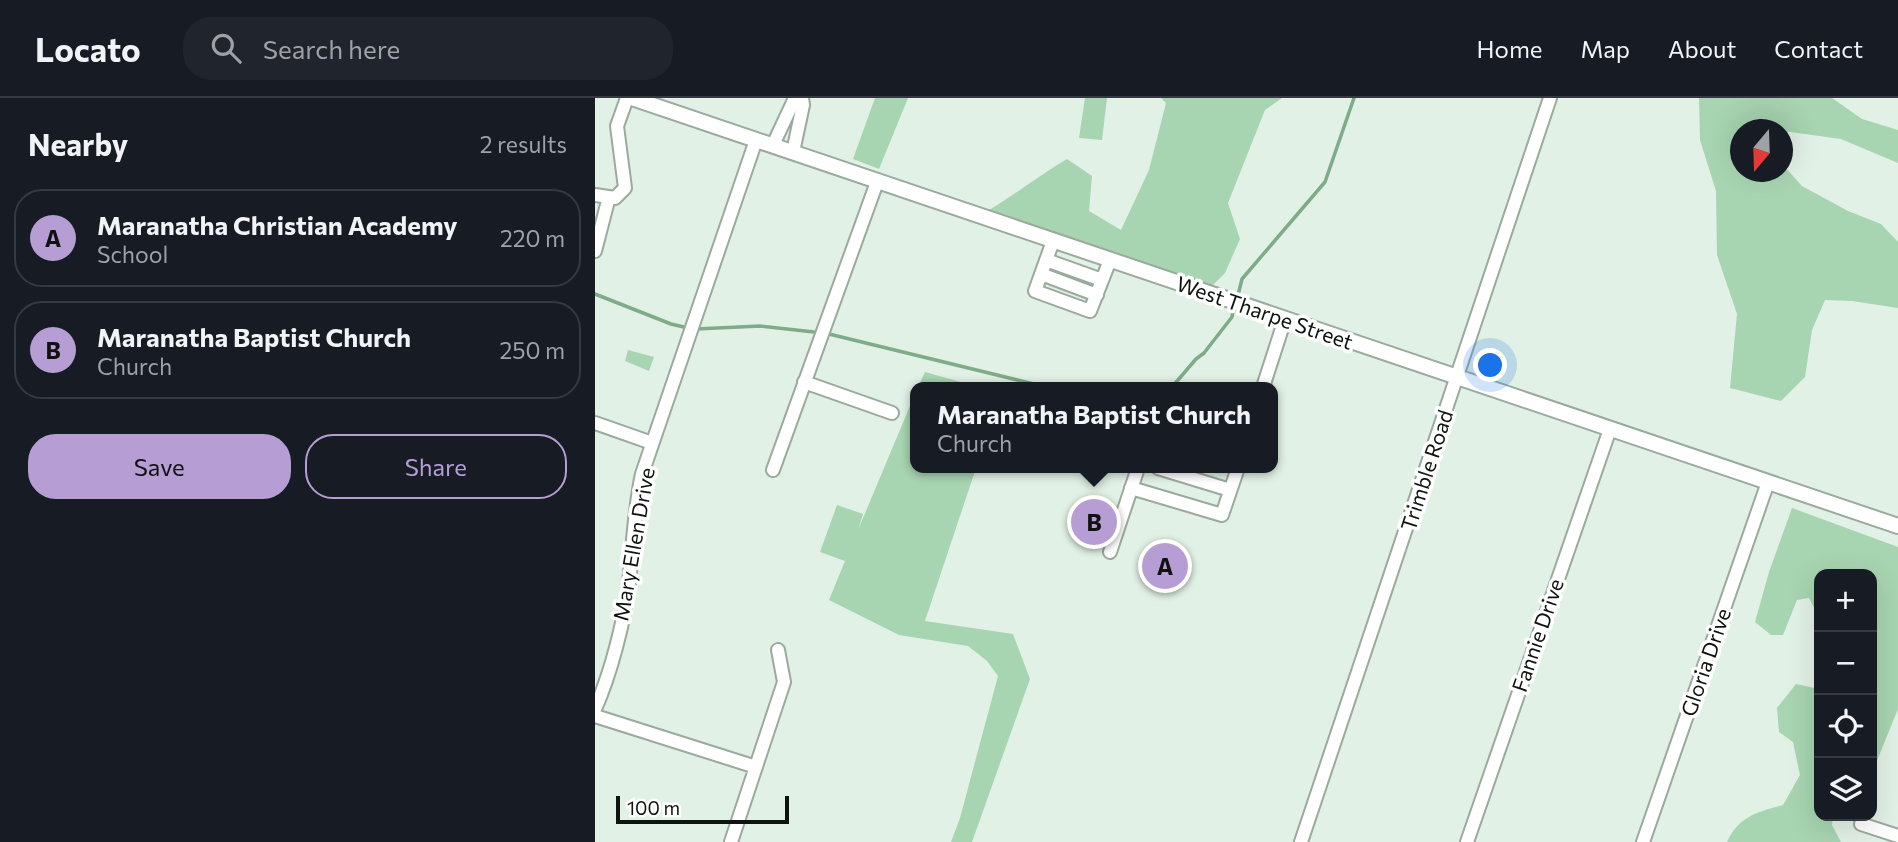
<!DOCTYPE html>
<meta charset="utf-8">
<style>
:root{--surface:#171b24;--page:#20242c;--text:#f1f3f6;--muted:#9ea1a6;--line:#363941;--accent:#b69ed5}
body{margin:0;font-family:Commissioner,sans-serif;background:var(--page);color:var(--text)}
.controls{position:absolute;right:21px;bottom:21px;display:grid;overflow:hidden;border-radius:14px;box-shadow:0 7px 28px #0002}
.controls button{width:63px;height:63px;display:grid;place-items:center;padding:0;border:0;border-bottom:2px solid var(--line);background:var(--surface);color:var(--text);font:35px sans-serif}
.compass{position:absolute;left:1135px;top:21px;width:63px;height:63px;border-radius:50%;background:var(--surface);box-shadow:0 7px 28px #0002;rotate:199deg}
.scale{position:absolute;left:21px;bottom:18px;width:173px;box-sizing:border-box;padding-left:7px;border:4px solid #0e130f;border-top:0;font-size:19px;line-height:24px;white-space:nowrap;color:#0e130f;-webkit-text-stroke:5px #fff;paint-order:stroke}
.you{position:absolute;left:896px;top:268px;width:24px;height:24px;margin:-18px;border:5px solid #fff;border-radius:50%;background:#1a73e8;box-shadow:0 0 0 10px #1a73e833}
.badge{display:grid;place-items:center;width:46px;height:46px;border-radius:50%;background:var(--accent);color:#111;font-size:23px;font-weight:700}
.pin{position:absolute;translate:-50% -50%;border:4px solid #fff;box-shadow:0 2px 7px #0006}
.popup{position:absolute;left:315px;top:284px;width:368px;height:91px;box-sizing:border-box;display:grid;place-content:center;border-radius:14px;background:var(--surface);filter:drop-shadow(0 2px 5px #0005);font-size:23px;white-space:nowrap;color:var(--muted)}
.popup b{font-size:26px;color:var(--text)}
.popup::after{content:'';position:absolute;left:50%;top:100%;margin-left:-14px;border:14px solid transparent;border-top-color:var(--surface)}
.list{margin:0;padding:0;list-style:none}
h2{display:flex;justify-content:space-between;align-items:center;height:91px;margin:0;padding:0 28px;font-size:30px}
h2 small{font-size:23px;font-weight:400;color:var(--muted)}
.list li{display:grid;grid-template-columns:46px 1fr auto;gap:21px;align-items:center;box-sizing:border-box;height:98px;margin:0 14px 14px;padding:0 14px;border:2px solid var(--line);border-radius:28px}
.list b{display:block;font-size:26px;white-space:nowrap}
.list p{margin:0;font-size:23px;white-space:nowrap;color:var(--muted)}
.list em{font-size:23px;font-style:normal;color:var(--muted)}
.actions{display:flex;gap:14px;padding:21px 28px}
.actions a{flex:1;padding:16px 0;border:2px solid var(--accent);border-radius:28px;text-align:center;font-size:24px;color:var(--accent)}
.actions .main{background:var(--accent);color:#111}
.icon{flex:none;width:38px;height:38px;fill:none;stroke:currentColor;stroke-width:2;stroke-linecap:round;stroke-linejoin:round}
.map{position:relative;flex:none;width:1303px;height:744px;overflow:hidden}
header{display:flex;align-items:center;gap:42px;box-sizing:border-box;height:98px;padding:0 35px;background:var(--surface);border-bottom:2px solid var(--line)}
header strong{font-size:33px}
nav{display:flex;gap:38px;margin-inline-start:auto;font-size:24px}
.search{width:490px;height:63px;background:var(--page);display:flex;align-items:center;gap:18px;box-sizing:border-box;padding:0 24px;border-radius:28px;color:var(--muted);font-size:26px}
main{display:flex}
aside{flex:1;background:var(--surface)}
.map>svg:first-child{display:block}
.green{fill:#a7d4b1}
.lines{fill:none;stroke-linecap:round;stroke-linejoin:round}
.stream{stroke:#7eab88;stroke-width:3.5}
.minor-casing{stroke:#9ba99e;stroke-width:16}
.major-casing{stroke:#9ba99e;stroke-width:18}
.minor{stroke:#fff;stroke-width:12}
.major{stroke:#fff;stroke-width:14}
.labels{text-anchor:middle;dominant-baseline:central;stroke-width:7;stroke-linejoin:round;paint-order:stroke}
.street-label{font-size:21px;fill:#0e130f;stroke:#fff}
</style>
<header>
<strong>Locato</strong>
<div class="search"><svg class="icon" aria-label="search" viewBox="0 0 24 24"><circle cx="10" cy="10" r="6"/><path d="M15 15l6 6"/></svg>Search here</div>
<nav><a>Home</a><a>Map</a><a>About</a><a>Contact</a></nav>
</header>
<main>
<aside>
<h2>Nearby<small>2 results</small></h2>
<ul class="list">
<li><span class="badge">A</span><div><b>Maranatha Christian Academy</b><p>School</p></div><em>220 m</em></li>
<li><span class="badge">B</span><div><b>Maranatha Baptist Church</b><p>Church</p></div><em>250 m</em></li>
</ul>
<div class="actions"><a class="main">Save</a><a>Share</a></div>
</aside>
<div class="map">
<svg width="1303" height="744" viewBox="0 0 1303 744">
<rect width="100%" height="100%" fill="#e2f1e5"/>
<path class="green" d="M280 0H313L284 71 258 61Z
M490 0H512L507 42 484 40Z
M566 0H687L670 12 633 105 645 141 630 175 617 188 394 112C421 96 445 77 472 61L497 78 494 113 526 132 554 72 571 5Z
M1104 0H1237L1267 21 1303 32V65L1246 41 1188 33V32H1146V74H1188V67L1207 88 1253 113 1286 126 1303 144V210L1257 203 1230 202 1217 232 1210 279 1186 303 1135 290 1142 216 1122 157 1121 93 1105 42Z
M33 252 59 259 54 273 30 263Z
M330 274 384 289H323Z
M320 296 321 370H381L330 523 418 536 435 581 377 744H356L365 720 403 578 392 563 373 548 304 537 234 502 250 463 225 454 242 407 268 416 263 432Z
M1197 410 1303 449V611L1281 665 1277 666V476H1224V519L1214 500 1202 502 1188 537H1176L1160 524 1174 474Z
M1201 586 1224 591V718H1238L1237 727 1246 744H1132C1144 718 1163 714 1188 707L1205 677 1198 644 1184 634 1182 610Z"/>
<g class="lines">
<path class="stream" d="M0 196 76 226 93 230
M643 197 647 181 730 84 759 0
M101 231 165 228 219 234
M234 236 451 289
M577 289 601 261 609 255 637 219 638 212"/>
<g class="minor-casing">
<path id="minor" d="M178 47 200 0
M198 54 208 7 207 0
M0 97 20 100 30 90 22 28 32 0
M458 143 440 193 495 213 515 162
M0 153 14 99
M451 162 507 182
M446 176 502 197
M209 284 297 315
M668 289 690 221
M0 325 57 345
M563 370 635 392
M178 372 282 84
M536 390 627 417 643 370
M515 454 543 370
M0 611C16 575 29 524 34 485 38 449 39 412 47 376L161 42
M0 618 161 669
M1266 726 1303 738
M136 744 189 584 183 552
M706 744 955 0
M872 744 1015 331
M1048 744 1173 384"/>
</g>
<g class="major-casing">
<path id="major" d="M37 0 1303 428"/>
</g>
<use href="#minor" class="minor"/>
<use href="#major" class="major"/>
</g>
<g class="labels">
<g class="street-label">
<text transform="translate(670 214) rotate(19)">West Tharpe Street</text>
<text transform="translate(831 372) rotate(-72)">Trimble Road</text>
<text transform="translate(38 446) rotate(-80)">Mary Ellen Drive</text>
<text transform="translate(942 537) rotate(-71)">Fannie Drive</text>
<text transform="translate(1110 564) rotate(-71)">Gloria Drive</text>
</g>
</g>
</svg>
<div class="controls">
<button>+</button>
<button>−</button>
<button><svg class="icon" aria-label="locate" viewBox="0 0 24 24"><circle cx="12" cy="12" r="6"/><path d="M12 2v4M12 18v4M2 12h4M18 12h4"/></svg></button>
<button><svg class="icon" aria-label="layers" viewBox="0 0 24 24"><path d="M12 4l9 5-9 5-9-5zM3 14l9 5 9-5"/></svg></button>
</div>
<svg class="compass" viewBox="-18 -18 36 36"><path d="M0-13l5 13h-10z" fill="#e53935"/><path d="M0 13l5-13h-10z" fill="#9ea1a6"/></svg>
<div class="scale">100 m</div>
<div class="you"></div>
<div class="pin badge" style="left:570px;top:468px">A</div>
<div class="pin badge" style="left:499px;top:424px">B</div>
<div class="popup"><b>Maranatha Baptist Church</b>Church</div>
</div>
</main>
